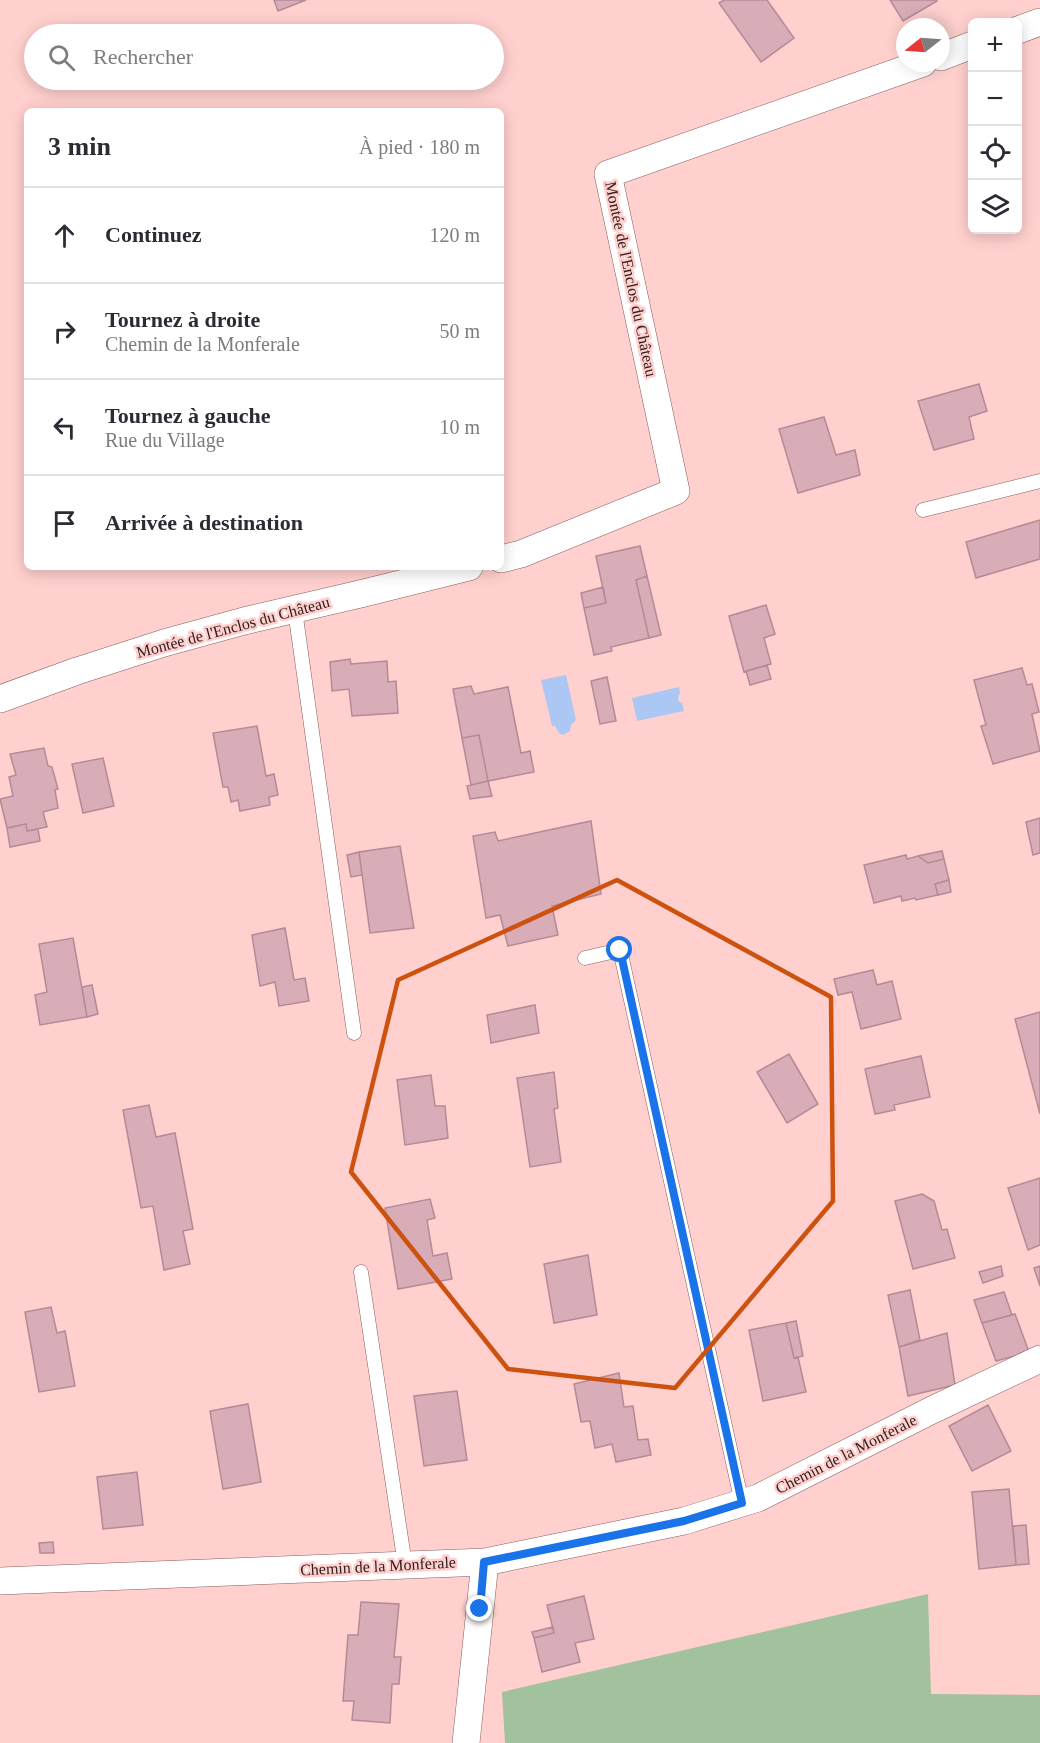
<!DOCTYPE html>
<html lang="fr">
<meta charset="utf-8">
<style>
:root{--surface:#fff;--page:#f2f2f3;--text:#2b2b33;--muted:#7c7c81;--line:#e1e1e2}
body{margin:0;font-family:Georgia,serif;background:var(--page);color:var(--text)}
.controls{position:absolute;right:18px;top:18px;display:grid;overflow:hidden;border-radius:9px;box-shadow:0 3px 15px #0003}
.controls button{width:54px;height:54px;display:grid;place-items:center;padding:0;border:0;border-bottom:2px solid var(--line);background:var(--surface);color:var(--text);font:30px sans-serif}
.compass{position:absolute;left:896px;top:18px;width:54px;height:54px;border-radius:50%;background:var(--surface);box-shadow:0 3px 15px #0003;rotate:253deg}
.stop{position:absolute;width:18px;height:18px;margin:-14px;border:4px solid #1a73e8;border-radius:50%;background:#fff}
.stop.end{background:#1a73e8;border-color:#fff;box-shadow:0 2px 6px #0008}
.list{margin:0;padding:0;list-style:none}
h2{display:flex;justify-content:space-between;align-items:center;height:78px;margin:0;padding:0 24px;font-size:26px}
h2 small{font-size:20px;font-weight:400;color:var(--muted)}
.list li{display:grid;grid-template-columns:39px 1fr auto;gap:18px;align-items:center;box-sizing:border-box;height:96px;padding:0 24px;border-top:2px solid var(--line)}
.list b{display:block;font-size:22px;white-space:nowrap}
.list p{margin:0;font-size:20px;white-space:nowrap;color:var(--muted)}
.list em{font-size:20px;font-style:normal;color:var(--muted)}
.icon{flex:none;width:33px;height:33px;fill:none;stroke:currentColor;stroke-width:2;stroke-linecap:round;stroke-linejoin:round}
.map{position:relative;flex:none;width:1040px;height:1743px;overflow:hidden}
.search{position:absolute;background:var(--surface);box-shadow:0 3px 15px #0003;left:24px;top:24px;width:480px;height:66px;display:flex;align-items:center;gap:15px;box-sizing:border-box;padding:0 21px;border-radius:33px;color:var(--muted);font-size:22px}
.panel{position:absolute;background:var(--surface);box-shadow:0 3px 15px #0003;left:24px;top:108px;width:480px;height:462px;border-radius:9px}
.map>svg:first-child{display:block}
.green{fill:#a1c29c}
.water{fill:#adc7f5}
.building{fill:#d8adb8;stroke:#b48a96;stroke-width:1.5}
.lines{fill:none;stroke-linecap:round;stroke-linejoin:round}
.service-casing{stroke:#865e5c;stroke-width:15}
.minor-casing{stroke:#865e5c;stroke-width:28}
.service{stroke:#fff;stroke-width:14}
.minor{stroke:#fff;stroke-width:27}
.route{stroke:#1a73e8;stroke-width:8}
.marked{fill:none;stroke:#cd510f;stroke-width:4.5;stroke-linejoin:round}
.labels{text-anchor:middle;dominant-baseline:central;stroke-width:5;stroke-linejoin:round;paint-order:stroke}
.street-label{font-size:16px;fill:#322120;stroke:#ffd0ce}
</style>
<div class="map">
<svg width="1040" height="1743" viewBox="0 0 1040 1743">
<rect width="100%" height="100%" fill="#ffd0ce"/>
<path class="green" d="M928 1594 931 1694 1040 1695V1743H505L502 1692Z"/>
<path class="water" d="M566 675 576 720 571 725 570 731 563 735 559 733 555 726H552L541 680Z
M679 687 680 693 678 697 679 702 682 703 684 711 637 721 632 698Z"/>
<path class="building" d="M274 0H306L278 11Z
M724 0H767L794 38 761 62 719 3Z
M890 0H936L937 1 903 21Z
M979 384 987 411 969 417 974 439 934 450 918 401Z
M824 417 836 455 855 450 860 475 798 493 779 429Z
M1040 520V559L976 578 966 542Z
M640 546 647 576 636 580 649 638 611 647 612 651 594 655 584 608 606 603 596 556Z
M647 576 661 635 649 638 636 580Z
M603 587 606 603 584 608 581 593Z
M766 605 775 634 764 638 771 664 744 672 729 616Z
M350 659 351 664 387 661 388 682 396 681 398 713 352 716 349 689 332 691 330 662Z
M767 665 771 679 750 685 746 671Z
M1022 668 1027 685 1032 684 1039 712 1032 714 1040 751 993 764 981 726 986 725 974 680Z
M607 677 616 721 600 724 591 681Z
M471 686 474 694 508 687 521 753 530 751 534 772 488 781 479 735 462 738 453 689Z
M257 726 266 776 274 774 278 795 269 797 270 805 240 811 238 800 231 802 228 787H223L213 733Z
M479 735 488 781 471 785 462 738Z
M44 748 48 766 52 767 58 789 55 790 58 808 43 812 47 827 27 831 26 824 7 828 0 799 13 796 9 777 16 775 10 754Z
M103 758 114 806 83 813 72 764Z
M488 781 492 796 470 799 467 786Z
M1040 818V853L1033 855 1026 822Z
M591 821 601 894 552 906 558 935 508 946 500 915 486 918 473 836 495 832 498 841Z
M26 824 27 831 38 829 40 841 10 847 7 828Z
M400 846 414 928 370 933 359 852Z
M942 851 944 859 928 863 918 856Z
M359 852 362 875 351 877 347 855Z
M906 855 907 859 918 856 928 863 944 859 949 880 935 884 938 895 916 900 915 898 902 901 901 896 874 903 864 865Z
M949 880 951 892 938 895 935 884Z
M285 928 294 980 305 978 309 1001 279 1006 275 982 260 986 252 935Z
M73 938 87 1017 40 1025 35 995 47 992 39 944Z
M873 970 877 985 892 981 901 1019 861 1029 852 992 838 995 834 979Z
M92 985 98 1014 87 1017 82 987Z
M535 1005 539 1033 491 1043 487 1015Z
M1040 1012V1114L1015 1019Z
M789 1054 818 1104 787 1123 757 1072Z
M921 1056 930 1097 894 1105 895 1110 875 1114 865 1069Z
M554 1072 558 1108 554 1109 561 1162 530 1167 517 1078Z
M431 1075 435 1106H445L448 1138 405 1145 397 1080Z
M149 1105 156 1137 175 1133 193 1229 183 1231 190 1264 164 1270 153 1206 141 1208 123 1110Z
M1040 1178V1245L1028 1250 1008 1188Z
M922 1194 934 1201 942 1230 947 1229 955 1258 913 1269 895 1201Z
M430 1199 435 1218 427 1220 433 1256 447 1253 452 1279 398 1289 385 1208Z
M588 1255 597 1315 554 1323 544 1264Z
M1001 1266 1003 1276 983 1283 979 1272Z
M1040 1266V1286L1034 1268Z
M910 1290 920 1340 899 1347 888 1295Z
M1004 1292 1012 1315 982 1323 974 1300Z
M51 1307 57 1333 65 1331 75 1386 39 1392 25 1312Z
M1015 1314 1029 1352 996 1361 982 1323Z
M796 1321 803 1356 794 1358 786 1323Z
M786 1323 794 1358 798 1357 806 1392 763 1401 749 1330Z
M947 1333 955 1385 908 1396 899 1347Z
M619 1373 624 1407 633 1406 638 1440 648 1439 651 1455 616 1462 612 1444 595 1448 590 1421 581 1422 574 1384Z
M457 1391 467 1460 424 1466 414 1396Z
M248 1404 261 1482 223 1489 210 1411Z
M988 1405 1011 1451 972 1471 949 1426Z
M137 1472 143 1525 103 1529 97 1477Z
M1009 1489 1016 1565 979 1569 972 1492Z
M1026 1525 1029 1564 1016 1565 1013 1526Z
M53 1542 54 1553H40L39 1543Z
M584 1596 594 1639 575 1643 580 1662 542 1672 534 1638 554 1633 547 1605Z
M361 1602 399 1604 394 1657H401L399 1684H392L390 1723 352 1720 354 1701H343L348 1635H358Z
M553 1627 554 1633 534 1638 532 1632Z"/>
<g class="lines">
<g class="service-casing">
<path id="service" d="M923 510 1040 481
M295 610 354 1033
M585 958 620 950 742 1503
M361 1272 405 1565"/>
</g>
<g class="minor-casing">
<path id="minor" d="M1018 30 1040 22
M941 57 972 45
M501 559 521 554 676 491 608 174 923 63
M0 699 77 671 164 643 244 621 360 594 469 567
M0 1581 485 1562 684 1521 758 1498 932 1410 1040 1359
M466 1743 485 1562"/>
</g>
<use href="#service" class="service"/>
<use href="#minor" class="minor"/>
</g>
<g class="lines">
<path class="route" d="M480 1609 484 1562 684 1521 742 1503 620 950"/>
</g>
<path class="marked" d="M617 880 831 997 833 1201 675 1388 508 1369 351 1172 398 980Z"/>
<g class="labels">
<g class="street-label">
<text transform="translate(631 279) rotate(78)">Montée de l'Enclos du Château</text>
<text transform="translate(233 627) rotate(-15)">Montée de l'Enclos du Château</text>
<text transform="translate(846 1454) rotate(-27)">Chemin de la Monferale</text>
<text transform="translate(378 1566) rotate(-3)">Chemin de la Monferale</text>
</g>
</g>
</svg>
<div class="controls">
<button>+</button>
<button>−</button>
<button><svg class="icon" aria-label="locate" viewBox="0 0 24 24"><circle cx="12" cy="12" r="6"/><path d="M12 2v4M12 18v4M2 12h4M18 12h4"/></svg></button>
<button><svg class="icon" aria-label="layers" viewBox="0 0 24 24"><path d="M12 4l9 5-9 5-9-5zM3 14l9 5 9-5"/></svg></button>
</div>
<svg class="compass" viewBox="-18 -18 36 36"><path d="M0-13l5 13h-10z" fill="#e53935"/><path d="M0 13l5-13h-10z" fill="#7c7c81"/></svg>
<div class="stop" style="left:620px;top:950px"></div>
<div class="stop end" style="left:480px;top:1609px"></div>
<div class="search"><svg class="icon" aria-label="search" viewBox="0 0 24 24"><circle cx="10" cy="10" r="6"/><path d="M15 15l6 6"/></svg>Rechercher</div>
<section class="panel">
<h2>3 min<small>À pied · 180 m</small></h2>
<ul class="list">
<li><svg class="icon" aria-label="ahead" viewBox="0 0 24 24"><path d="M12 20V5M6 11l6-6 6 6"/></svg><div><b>Continuez</b></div><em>120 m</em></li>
<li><svg class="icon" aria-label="right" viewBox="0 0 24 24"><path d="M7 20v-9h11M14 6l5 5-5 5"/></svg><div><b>Tournez à droite</b><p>Chemin de la Monferale</p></div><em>50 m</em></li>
<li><svg class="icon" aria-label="left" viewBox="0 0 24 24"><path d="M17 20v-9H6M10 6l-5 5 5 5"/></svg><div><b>Tournez à gauche</b><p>Rue du Village</p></div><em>10 m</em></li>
<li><svg class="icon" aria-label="arrive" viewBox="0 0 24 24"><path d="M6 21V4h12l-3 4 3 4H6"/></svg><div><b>Arrivée à destination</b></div></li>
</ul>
</section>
</div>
